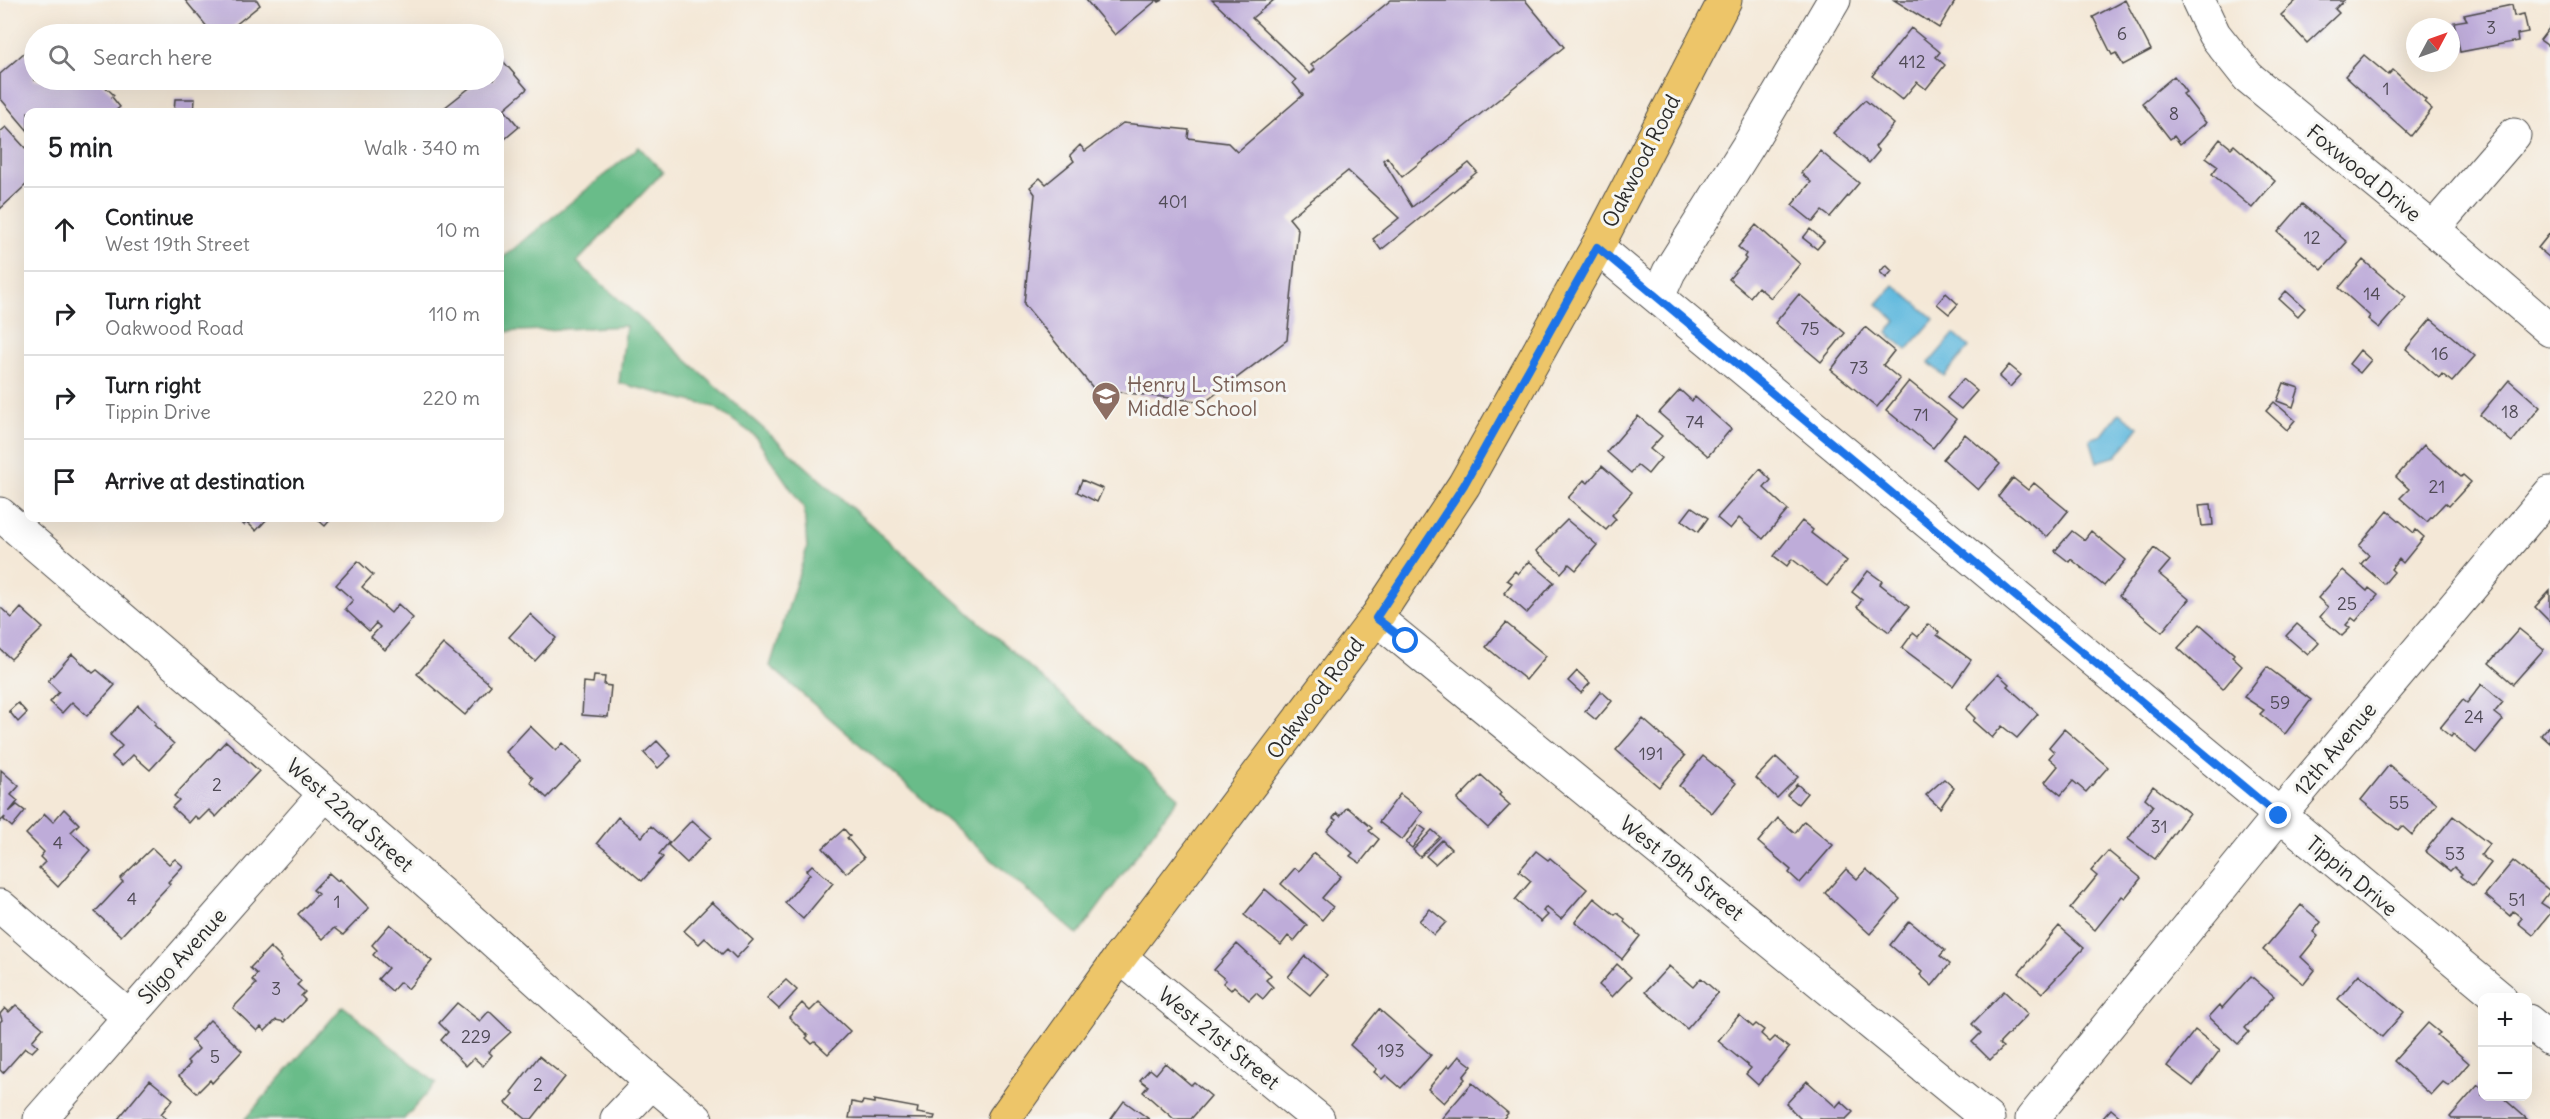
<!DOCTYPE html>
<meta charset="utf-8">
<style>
:root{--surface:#fff;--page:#f6f6f6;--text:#202124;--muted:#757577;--line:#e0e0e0}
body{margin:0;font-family:Delius,sans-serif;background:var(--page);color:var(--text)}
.controls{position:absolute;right:18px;bottom:18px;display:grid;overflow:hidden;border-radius:12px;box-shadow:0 6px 24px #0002}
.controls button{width:54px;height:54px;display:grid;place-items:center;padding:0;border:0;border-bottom:2px solid var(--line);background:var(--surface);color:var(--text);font:30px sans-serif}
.compass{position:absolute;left:2406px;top:18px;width:54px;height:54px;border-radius:50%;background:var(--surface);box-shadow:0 6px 24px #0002;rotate:49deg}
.stop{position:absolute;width:18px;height:18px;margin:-14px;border:4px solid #1a73e8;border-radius:50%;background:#fff}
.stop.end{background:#1a73e8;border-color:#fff;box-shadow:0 2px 6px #0008}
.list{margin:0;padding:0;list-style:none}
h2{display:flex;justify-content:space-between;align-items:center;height:78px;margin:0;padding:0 24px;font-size:26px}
h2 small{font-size:20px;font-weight:400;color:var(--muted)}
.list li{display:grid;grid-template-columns:39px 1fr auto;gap:18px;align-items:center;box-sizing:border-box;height:84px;padding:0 24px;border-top:2px solid var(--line)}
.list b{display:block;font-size:22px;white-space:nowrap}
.list p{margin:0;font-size:20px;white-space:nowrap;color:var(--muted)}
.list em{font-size:20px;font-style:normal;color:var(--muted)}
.icon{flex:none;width:33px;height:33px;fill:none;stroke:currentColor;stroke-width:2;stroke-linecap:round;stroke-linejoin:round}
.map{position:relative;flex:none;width:2550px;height:1119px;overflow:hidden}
.search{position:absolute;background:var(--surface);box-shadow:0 6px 24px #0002;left:24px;top:24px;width:480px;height:66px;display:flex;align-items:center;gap:15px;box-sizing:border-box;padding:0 21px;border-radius:33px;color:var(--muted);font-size:22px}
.panel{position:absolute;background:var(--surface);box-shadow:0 6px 24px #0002;left:24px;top:108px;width:480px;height:414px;border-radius:12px}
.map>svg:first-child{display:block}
.forest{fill:#69bc89;stroke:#4a745a;stroke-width:1.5}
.water{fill:#61b9de;stroke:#467284;stroke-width:1.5}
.building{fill:#beacd9}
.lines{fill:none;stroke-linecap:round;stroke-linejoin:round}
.minor-casing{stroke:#494745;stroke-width:35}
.major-casing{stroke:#494745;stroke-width:35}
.minor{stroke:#fff;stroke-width:33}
.major{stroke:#edc569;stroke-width:33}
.route{stroke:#1a73e8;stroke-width:8}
.labels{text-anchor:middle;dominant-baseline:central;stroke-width:6;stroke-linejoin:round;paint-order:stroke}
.number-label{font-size:18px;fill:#504b56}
.street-label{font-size:21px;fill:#2b2b2b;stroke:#f6f6f2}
.education-label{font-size:21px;fill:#785e54;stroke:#f6f6f2;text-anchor:start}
</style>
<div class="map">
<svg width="2550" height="1119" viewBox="0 0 2550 1119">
<rect width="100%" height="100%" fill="#f6f6f2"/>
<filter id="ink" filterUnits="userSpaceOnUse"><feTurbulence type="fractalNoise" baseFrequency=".0167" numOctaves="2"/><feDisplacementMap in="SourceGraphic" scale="12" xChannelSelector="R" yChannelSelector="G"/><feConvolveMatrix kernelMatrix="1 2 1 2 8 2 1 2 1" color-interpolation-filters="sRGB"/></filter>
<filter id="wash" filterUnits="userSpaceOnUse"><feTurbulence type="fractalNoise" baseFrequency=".008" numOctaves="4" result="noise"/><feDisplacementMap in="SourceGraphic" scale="24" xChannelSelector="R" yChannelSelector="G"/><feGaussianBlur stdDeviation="1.35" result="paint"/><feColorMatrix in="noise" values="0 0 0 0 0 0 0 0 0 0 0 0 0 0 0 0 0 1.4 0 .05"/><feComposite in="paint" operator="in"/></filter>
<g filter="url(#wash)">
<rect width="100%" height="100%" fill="#f4e8d7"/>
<path class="forest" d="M639 147 663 172 577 262 1062 696 1179 797 1078 935 770 666 807 548 804 508 754 435 714 407 619 383 626 326 500 332V260Z
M343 1006 436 1083 404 1119H245Z"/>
<path class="water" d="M1894 285 1934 319 1907 350 1887 333 1896 321 1877 304Z
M1954 334 1969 347 1944 376 1929 363Z
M2119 413 2139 427 2116 456 2097 462 2090 439 2102 435Z"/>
<g id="blocks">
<path class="building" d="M185 0H257L260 5 224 34H213Z
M1086 0H1163L1159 2 1157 0 1115 35Z
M1212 0H1274L1252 18 1310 74 1315 69 1311 65 1391 0H1525L1564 47 1402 177 1387 157 1383 160 1412 207 1469 163 1477 172 1381 250 1373 239 1399 218 1348 171 1289 218 1298 229 1287 340 1205 402 1094 389 1024 304 1035 194 1030 187 1040 178 1046 184 1074 161 1070 155 1080 145 1085 151 1123 123 1189 130 1188 138 1228 143 1237 152 1303 95 1293 83 1296 80Z
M1894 0H1956L1939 28Z
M2125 0 2151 50 2123 65 2116 53 2112 55 2093 17Z
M2297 0H2344L2335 9 2339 13 2307 43 2281 15Z
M2512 5 2514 16 2524 14 2528 32 2517 34 2518 41 2460 52 2454 22 2467 20 2464 15Z
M2550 27V47L2540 40Z
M1911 28 1940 52 1936 57 1945 65 1926 89 1917 82 1902 100 1872 76Z
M25 52 31 59 34 56V80H98L114 95 112 97 120 107 114 112H28V131L0 98V74Z
M497 54 527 89 504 109 519 127 500 143V112H439L477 82 475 80H494V57Z
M2364 55 2388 75 2393 70 2426 100 2424 102 2432 109 2411 136 2345 76Z
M2174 76 2186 92 2183 94 2206 123 2180 144 2174 136 2170 139 2142 103Z
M175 99H195L194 112H174Z
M1865 100 1894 124 1875 147 1879 151 1869 163 1833 133Z
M6 127 28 151V183L0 209V132Z
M2220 139 2231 148 2234 145 2275 181 2252 208 2212 174 2218 166 2206 157Z
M1820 151 1859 183 1830 217 1822 211 1813 222 1792 205 1811 182 1801 173Z
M2302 204 2347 242 2322 270 2278 232Z
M1756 225 1800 264 1771 298 1758 287 1750 297 1729 279 1746 259 1744 257 1746 254 1738 247Z
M1810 229 1824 241 1817 249 1803 238Z
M2550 233V258L2538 248Z
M2363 260 2406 297 2379 328 2368 319 2370 316 2339 288Z
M1886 265 1892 271 1886 278 1880 272Z
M2286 291 2305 308 2298 316 2279 299Z
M1946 293 1958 304 1949 314 1937 304Z
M1799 294 1845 333 1821 362 1775 323Z
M2431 319 2475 356 2452 382 2442 374 2439 378 2406 349Z
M1865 327 1894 351 1883 365 1900 379 1877 407 1831 370Z
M2360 350 2371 360 2360 373 2349 364Z
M2009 365 2021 375 2010 387 1999 377Z
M1963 379 1977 391 1961 409 1947 398Z
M2509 380 2540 407 2512 442 2480 415Z
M1909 381 1956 419 1933 448 1886 410Z
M2284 383 2299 388 2293 407 2277 401Z
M1680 390 1692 401 1695 397 1731 429 1708 456 1659 413Z
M2274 402 2295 420 2287 430 2266 411Z
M1638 416 1662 436 1650 449 1661 458 1648 474 1637 465 1631 473 1607 452Z
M1965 434 2000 464 1978 490 1943 459Z
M2424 445 2461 477 2463 475 2471 482 2449 506 2445 503 2427 522 2400 498 2409 489 2396 477Z
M1602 466 1632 492 1612 515 1616 519 1606 530 1568 498 1584 480 1588 483Z
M1760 469 1771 480 1764 488 1788 510 1763 539 1739 518 1730 529 1717 518Z
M2013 478 2028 490 2034 483 2068 511 2047 537 1998 497Z
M1082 480 1103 489 1097 502 1077 492Z
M2211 504 2213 525 2202 526 2199 505Z
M1692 507 1708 518 1698 532 1682 520Z
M2388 511 2414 533 2416 530 2424 537 2403 563 2399 559 2391 569 2394 572 2384 584 2361 564 2369 555 2359 546Z
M236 518H268L256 531 247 522 244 525Z
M316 518H332L325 526Z
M1567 520 1597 545 1576 570 1569 564 1561 573 1536 551Z
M1802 521 1813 530 1811 533 1847 561 1827 586 1792 559 1787 566 1774 556Z
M2072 531 2084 540 2091 531 2126 560 2104 586 2071 559 2069 562 2055 551Z
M2154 548 2170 561 2159 574 2189 599 2162 632 2119 596Z
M358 561 373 575 362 587 391 613 398 604 413 618 385 650 371 637 380 627 376 623 369 631 345 609 353 600 336 585Z
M1529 561 1554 582 1527 613 1504 593 1512 583 1507 580 1515 571 1518 574Z
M2343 570 2367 591 2369 588 2378 595 2356 621 2352 618 2346 625 2350 628 2342 636 2320 617 2328 607 2318 598Z
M1868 571 1882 581 1880 584 1909 607 1889 632 1857 607 1862 600 1852 592Z
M2550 591V622L2535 607Z
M0 607 12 618 21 608 43 628 11 659 0 649Z
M530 614 556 638 535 661 509 637Z
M1506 623 1546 656 1526 680 1486 647Z
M1928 624 1939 632 1937 635 1971 660 1953 686 1902 648 1913 633 1918 637Z
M2200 624 2234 654 2232 657 2242 666 2223 689 2178 648Z
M2297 624 2319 643 2308 655 2286 636Z
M2519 629 2544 649 2513 684 2489 663Z
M443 644 491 685 465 715 417 674Z
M72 654 93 673 97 670 115 685 87 716 72 702 62 713 50 702 59 692 48 681Z
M2267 667 2311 700 2285 734 2260 714 2264 710 2244 697Z
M1577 671 1590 683 1581 693 1568 681Z
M1998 674 2009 684 2007 686 2038 714 2017 738 2002 726 1992 738 1973 721 1975 718 1966 709Z
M594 676 605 677 604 685 611 686 608 717 582 715 584 682 593 683Z
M2482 684 2503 702 2494 713 2503 720 2476 753 2453 734 2451 737 2440 728 2463 700 2467 703Z
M1601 691 1612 701 1596 720 1585 711Z
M18 703 27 713 18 722 9 711Z
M138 705 156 723 154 725 174 744 150 770 133 755 122 766 112 757 122 746 110 735Z
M1643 719 1685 756 1659 787 1616 750Z
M530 726 556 751 563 743 582 761 547 798 530 782 533 778 506 752Z
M2549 726 2550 727V743L2541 735Z
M2064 729 2108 767 2086 792 2073 781 2061 795 2045 782 2058 766 2049 758 2054 752 2049 747Z
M226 741 259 771 216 817 209 810 199 820 195 816 189 823 172 807 179 800 174 796Z
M657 741 671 756 658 768 644 753Z
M1703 756 1736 783 1712 813 1679 786Z
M1776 757 1798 777 1777 798 1756 778Z
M2389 765 2437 804 2412 835 2402 826 2398 830 2361 800Z
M1 770 19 786 11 795 18 801 9 812 17 805 25 811 12 827 4 820 5 817 0 822Z
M1481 775 1501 793 1499 795 1510 805 1488 828 1457 800Z
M1944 779 1954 788 1940 808 1926 795Z
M1797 784 1807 793 1798 804 1787 795Z
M2153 786 2189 813 2155 859 2128 839 2153 805 2145 798Z
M1400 794 1423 812 1402 840 1379 822Z
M1347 807 1372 828 1369 831 1379 839 1360 863 1350 856 1353 853 1327 831 1336 820 1333 818 1337 813 1340 816Z
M64 809 79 824 71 832 90 850 58 887 39 868 45 862 40 857 44 852 26 834 45 814 53 822Z
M2453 816 2489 844 2481 855 2491 863 2473 886 2460 876 2462 874 2454 867 2450 871 2425 851Z
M618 817 642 837 651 826 669 842 659 854 663 857 642 881 597 843Z
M1778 818 1795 833 1804 821 1833 845 1800 883 1789 873 1791 870 1758 842Z
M692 820 711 837 687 863 668 845Z
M1419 825 1426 830 1412 848 1406 843Z
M844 829 850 836 847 838 864 858 846 873 823 848Z
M1432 830 1440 837 1420 857 1413 850Z
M1442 840 1451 849 1435 864 1426 856Z
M152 848 169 864 175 859 183 866 168 882 170 884 121 936 95 912 123 882 120 879Z
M1536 851 1548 860 1550 858 1587 889 1561 919 1546 907 1543 911 1548 915 1541 922 1515 900 1531 881 1519 871Z
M2108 851 2141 878 2125 898 2122 896 2095 930 2070 909 2097 876 2091 871Z
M1314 853 1341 876 1322 898 1333 907 1322 920 1281 884 1295 868 1299 871Z
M2513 861 2550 891 2541 903 2550 909V914L2533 935 2518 923 2522 918 2513 911 2510 916 2485 895Z
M812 865 833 883 803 919 785 903 810 874 806 871Z
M1846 869 1857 879 1866 869 1900 899 1870 934 1825 893Z
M329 873 338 881 340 879 369 908 343 935 334 928 323 939 298 914 318 894 313 890Z
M1265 889 1307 925 1294 941 1288 936 1281 945 1244 915Z
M1594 898 1615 915 1617 913 1625 919 1624 922 1640 936 1622 959 1575 922Z
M712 902 753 940 736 958 727 949 722 954 705 938 699 944 684 931Z
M2301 905 2321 922 2313 932 2318 936 2301 957 2315 970 2304 984 2263 950Z
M1430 909 1446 922 1434 935 1419 921Z
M1909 921 1945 950 1940 956 1950 964 1932 986 1920 975 1922 972 1890 945Z
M390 924 432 961 408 989 400 982 392 991 378 979 388 968 373 955 377 950 372 945Z
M2059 926 2084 948 2042 993 2019 973Z
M1237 944 1271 975 1266 980 1273 987 1263 999 1256 993 1249 1000 1234 986 1231 990 1223 983 1226 980 1214 970Z
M270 947 282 959 280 961 301 981 297 985 305 992 301 996 305 1000 284 1022 276 1020 265 1031 261 1027 257 1031 233 1008 256 984 252 980 257 974 250 968Z
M1305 956 1327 975 1310 995 1288 977Z
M1617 964 1631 977 1612 997 1599 985Z
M1669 966 1693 987 1701 978 1718 993 1687 1029 1645 992Z
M2359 974 2404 1012 2382 1037 2338 999Z
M2251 976 2274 996 2245 1028 2249 1032 2238 1044 2209 1017 2220 1005 2222 1008Z
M786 980 797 990 779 1009 767 998Z
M2004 991 2028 1014 1999 1044 2003 1047 1990 1060 1972 1042 1981 1033 1972 1024Z
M819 1002 850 1031 828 1054 815 1042 812 1044 806 1038 808 1036 789 1017 802 1003 810 1011Z
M457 1003 480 1021 489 1011 511 1032 489 1052 492 1055 483 1066 474 1058 466 1066 441 1040 448 1032 439 1023Z
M16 1005 43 1028 32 1041 38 1046 32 1052 25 1048 3 1073 0 1070V1022L2 1020 0 1014 5 1008 9 1012Z
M1379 1009 1431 1055 1401 1088 1386 1075 1382 1079 1374 1072 1377 1069 1350 1045Z
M1739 1015 1753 1027 1756 1024 1764 1030 1761 1034 1770 1042 1775 1037 1789 1048 1758 1085 1746 1074 1751 1068 1718 1041Z
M210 1020 242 1051 212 1083 210 1080 197 1093 179 1076 190 1064 187 1061 199 1049 191 1040Z
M2428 1023 2440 1033 2437 1035 2469 1063 2449 1086 2443 1082 2431 1095 2394 1061Z
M2195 1030 2220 1050 2193 1086 2167 1066Z
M539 1056 565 1077 532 1119H526L506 1103 514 1094 511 1092Z
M1459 1056 1472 1066 1463 1077 1465 1079 1444 1103 1428 1089 1448 1065 1450 1067Z
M1165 1063 1191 1085 1194 1082 1211 1096 1191 1119H1174L1143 1092 1148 1086 1140 1080 1150 1069 1156 1074Z
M150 1080 173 1099 161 1114 167 1119H118Z
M1807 1081 1836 1107 1841 1101 1853 1112 1846 1119H1801L1786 1104Z
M1472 1083 1508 1113 1503 1119 1442 1118Z
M2478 1085 2482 1089V1096H2501L2527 1119H2452L2450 1117Z
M874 1100 918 1108 917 1113 935 1116 934 1119 849 1118 852 1102 862 1104 863 1101 874 1103Z
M1124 1101 1149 1119H1111Z
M2111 1109 2123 1119H2102Z"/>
</g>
</g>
<g filter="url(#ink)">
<use href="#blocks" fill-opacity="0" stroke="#494745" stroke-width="1.5"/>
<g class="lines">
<g class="minor-casing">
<path id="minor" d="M2198 0 2214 34 2248 77 2433 229 2550 330
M2433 229 2514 135
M1597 247 2500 998
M1658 297 1669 272 1750 143 1834 0
M0 514C144 638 289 761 432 886 520 963 605 1045 696 1119
M1376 618 1988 1119
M0 906 128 1016
M1120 957 1318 1119
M2528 1021 2550 1039
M40 1119 325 794
M617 1119 651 1083
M2032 1119 2279 816 2550 493"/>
</g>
<g class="major-casing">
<path id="major" d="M1004 1119 1120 957 1376 618 1464 485 1597 247 1725 0"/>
</g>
<use href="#minor" class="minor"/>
<use href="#major" class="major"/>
</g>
</g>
<g class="lines" filter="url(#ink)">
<path class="route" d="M1406 641 1376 618 1464 485 1597 247 2279 816"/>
</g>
<defs>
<g id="school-pin" transform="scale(1.5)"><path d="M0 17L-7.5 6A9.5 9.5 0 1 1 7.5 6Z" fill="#8d6e63" stroke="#f6f6f2"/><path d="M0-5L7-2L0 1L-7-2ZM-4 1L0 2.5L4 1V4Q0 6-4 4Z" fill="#fff"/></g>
</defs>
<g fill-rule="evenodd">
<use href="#school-pin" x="1106" y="396"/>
</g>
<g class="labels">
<g class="number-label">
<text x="2491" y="27">3</text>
<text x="2122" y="33">6</text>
<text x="1912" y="61">412</text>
<text x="2386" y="88">1</text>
<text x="2174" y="113">8</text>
<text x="1173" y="201">401</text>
<text x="2312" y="237">12</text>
<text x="2372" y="293">14</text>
<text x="1810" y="328">75</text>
<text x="2440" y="353">16</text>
<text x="1859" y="367">73</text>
<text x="2510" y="411">18</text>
<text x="1921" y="414">71</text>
<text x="1695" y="421">74</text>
<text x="2437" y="486">21</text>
<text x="2347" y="603">25</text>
<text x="2280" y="702">59</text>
<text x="2474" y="716">24</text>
<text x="1651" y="753">191</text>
<text x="217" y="784">2</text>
<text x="2399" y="802">55</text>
<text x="2159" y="826">31</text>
<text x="58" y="842">4</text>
<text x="2455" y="853">53</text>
<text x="132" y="898">4</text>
<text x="2517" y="899">51</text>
<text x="337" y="901">1</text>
<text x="276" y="988">3</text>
<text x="476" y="1036">229</text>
<text x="1391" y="1050">193</text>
<text x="215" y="1056">5</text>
<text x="538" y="1084">2</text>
</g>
<g class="street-label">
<text transform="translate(1641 161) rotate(-63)">Oakwood Road</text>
<text transform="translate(2364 173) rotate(39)">Foxwood Drive</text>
<text transform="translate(1315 698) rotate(-53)">Oakwood Road</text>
<text transform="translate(2335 749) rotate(-50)">12th Avenue</text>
<text transform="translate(350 815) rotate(41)">West 22nd Street</text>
<text transform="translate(1682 868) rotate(39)">West 19th Street</text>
<text transform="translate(2352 876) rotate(40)">Tippin Drive</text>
<text transform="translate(182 956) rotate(-48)">Sligo Avenue</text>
<text transform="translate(1219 1038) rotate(39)">West 21st Street</text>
</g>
<g class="education-label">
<text x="1127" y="384">Henry L. Stimson<tspan x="1127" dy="24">Middle School</tspan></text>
</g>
</g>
</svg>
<div class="controls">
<button>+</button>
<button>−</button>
</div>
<svg class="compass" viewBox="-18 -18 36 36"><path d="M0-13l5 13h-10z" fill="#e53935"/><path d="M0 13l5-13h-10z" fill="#757577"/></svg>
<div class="stop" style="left:1406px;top:641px"></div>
<div class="stop end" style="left:2279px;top:816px"></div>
<div class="search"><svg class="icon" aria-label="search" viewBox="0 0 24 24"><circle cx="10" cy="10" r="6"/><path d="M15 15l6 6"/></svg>Search here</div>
<section class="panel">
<h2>5 min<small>Walk · 340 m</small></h2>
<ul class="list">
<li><svg class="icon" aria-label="ahead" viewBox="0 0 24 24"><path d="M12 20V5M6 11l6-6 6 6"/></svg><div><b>Continue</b><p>West 19th Street</p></div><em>10 m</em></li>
<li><svg class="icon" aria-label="right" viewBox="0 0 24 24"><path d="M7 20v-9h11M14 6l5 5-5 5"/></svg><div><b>Turn right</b><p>Oakwood Road</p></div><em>110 m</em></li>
<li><svg class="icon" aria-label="right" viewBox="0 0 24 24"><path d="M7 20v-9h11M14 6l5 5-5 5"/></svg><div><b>Turn right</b><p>Tippin Drive</p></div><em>220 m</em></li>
<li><svg class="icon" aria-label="arrive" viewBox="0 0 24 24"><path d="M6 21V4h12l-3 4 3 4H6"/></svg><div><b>Arrive at destination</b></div></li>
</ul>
</section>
</div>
